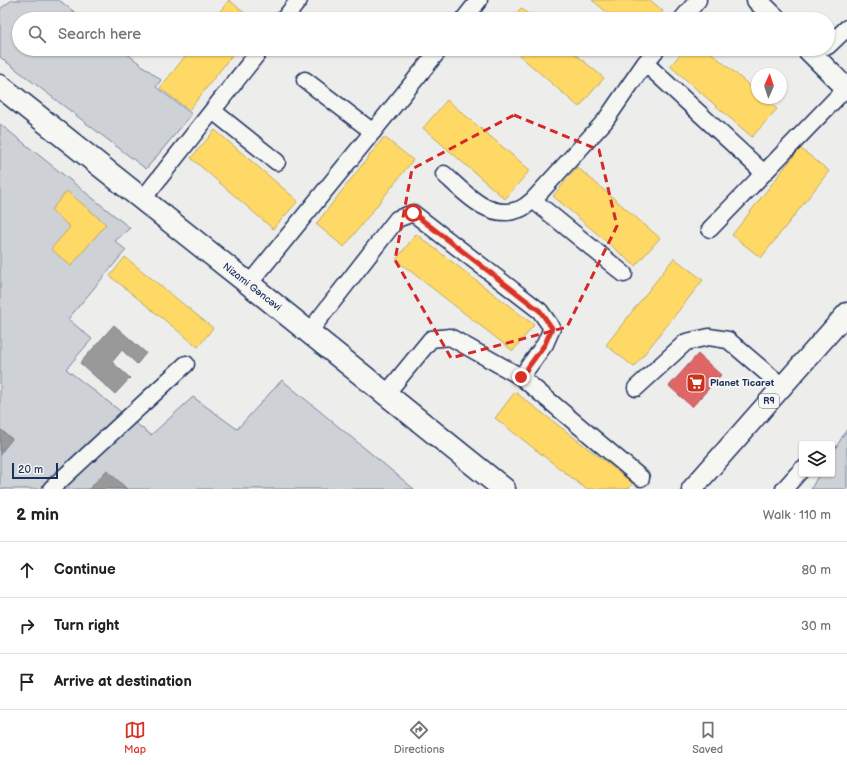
<!DOCTYPE html>
<meta charset="utf-8">
<style>
:root{--surface:#fff;--page:#f2f2f2;--text:#202124;--muted:#757577;--line:#e0e0e0;--accent:#d93025}
body{margin:0;font-family:"Balsamiq Sans",sans-serif;background:var(--page);color:var(--text)}
.controls{position:absolute;right:12px;bottom:12px;display:grid;overflow:hidden;border-radius:4px;box-shadow:0 1px 3px #0004}
.controls button{width:36px;height:36px;display:grid;place-items:center;padding:0;border:0;border-bottom:1px solid var(--line);background:var(--surface);color:var(--text);font:20px sans-serif}
.compass{position:absolute;left:751px;top:68px;width:36px;height:36px;border-radius:50%;background:var(--surface);box-shadow:0 1px 3px #0004;rotate:3deg}
.scale{position:absolute;left:12px;bottom:10px;width:46px;box-sizing:border-box;padding-left:4px;border:2px solid #1b2f5e;border-top:0;font-size:11px;line-height:14px;white-space:nowrap;color:#1b2f5e;-webkit-text-stroke:3px #f6f6f2;paint-order:stroke}
.stop{position:absolute;width:12px;height:12px;margin:-9px;border:3px solid #d93025;border-radius:50%;background:#fff}
.stop.end{background:#d93025;border-color:#fff;box-shadow:0 1px 4px #0008}
.list{margin:0;padding:0;list-style:none}
h2{display:flex;justify-content:space-between;align-items:center;height:52px;margin:0;padding:0 16px;font-size:17px}
h2 small{font-size:13px;font-weight:400;color:var(--muted)}
.list li{display:grid;grid-template-columns:26px 1fr auto;gap:12px;align-items:center;box-sizing:border-box;height:56px;padding:0 16px;border-top:1px solid var(--line)}
.list b{display:block;font-size:15px;white-space:nowrap}
.list em{font-size:13px;font-style:normal;color:var(--muted)}
.icon{flex:none;width:22px;height:22px;fill:none;stroke:currentColor;stroke-width:2;stroke-linecap:round;stroke-linejoin:round}
.map{position:relative;flex:none;width:847px;height:489px;overflow:hidden}
.search{position:absolute;background:var(--surface);box-shadow:0 1px 3px #0004;left:12px;right:12px;top:12px;height:44px;display:flex;align-items:center;gap:10px;box-sizing:border-box;padding:0 14px;border-radius:22px;color:var(--muted);font-size:15px}
.sheet{height:220px;background:var(--surface)}
nav{display:flex;justify-content:space-around;align-items:center;box-sizing:border-box;height:56px;border-top:1px solid var(--line);background:var(--surface);font-size:11px;color:var(--muted)}
nav a{display:grid;justify-items:center;gap:2px}
nav .on{color:var(--accent)}
.map>svg:first-child{display:block}
.green{fill:#ced2d7;stroke:#74809a}
.homes{fill:#ffd966;stroke:#bba664}
.shops{fill:#e06666;stroke:#a55664}
.industry{fill:#999;stroke:#737987}
.lines{fill:none;stroke-linecap:round;stroke-linejoin:round}
.minor-casing{stroke:#1b2f5e;stroke-width:19}
.major-casing{stroke:#1b2f5e;stroke-width:23}
.highway-casing{stroke:#1b2f5e;stroke-width:25}
.minor{stroke:#f6f6f2;stroke-width:16}
.major{stroke:#f6f6f2;stroke-width:20}
.highway{stroke:#f6f6f2;stroke-width:22}
.route{stroke:#d93025;stroke-width:5}
.marked{fill:none;stroke:#d62828;stroke-width:3;stroke-dasharray:8 5;stroke-linejoin:round}
.labels{text-anchor:middle;dominant-baseline:central;stroke-width:4;stroke-linejoin:round;paint-order:stroke}
.shield{fill:#f6f6f2;stroke:#5d6b8a;stroke-width:1}
.shield-label{font-size:9px;font-weight:bold;fill:#1b2f5e}
.street-label{font-size:10px;fill:#1b2f5e;stroke:#f6f6f2}
.poi-label{font-size:10px;font-weight:bold;fill:#1b2f5e;stroke:#f6f6f2;text-anchor:start}
</style>
<div class="map">
<svg width="847" height="489" viewBox="0 0 847 489">
<rect width="100%" height="100%" fill="#edeeec"/>
<filter id="ink" filterUnits="userSpaceOnUse"><feTurbulence type="fractalNoise" baseFrequency=".025" numOctaves="2"/><feDisplacementMap in="SourceGraphic" scale="8" xChannelSelector="R" yChannelSelector="G"/><feConvolveMatrix kernelMatrix="1 2 1 2 8 2 1 2 1" color-interpolation-filters="sRGB"/></filter>
<g filter="url(#ink)">
<path class="green" d="M12 0H59L83 19H19V49H121L161 80 156 87 192 114 146 169 0 57V9Z
M0 124 130 228 115 241 126 250 68 319 92 339 66 369 151 435 193 397 237 429 282 380 414 489H0Z
M847 429V489H811L819 474H832V454Z"/>
<path class="homes" d="M229 0 252 19H214Z
M592 0H650L663 11 655 19H615Z
M521 8 534 19H511Z
M191 49H237L189 110 160 88Z
M512 49H569L604 78 579 107Z
M685 49H707L757 92V98H764L777 109 752 137 670 66Z
M447 100 530 170 505 199 423 128Z
M215 130 298 201 273 229 191 158Z
M384 137 413 160 344 247 316 224Z
M800 148 829 171 761 258 732 235Z
M577 167 660 238 635 266 553 196Z
M67 191 106 224 71 266 51 249 70 227 51 210Z
M416 234 534 325 513 351 396 260Z
M125 257 213 328 198 347 110 276Z
M674 258 703 280 634 367 606 345Z
M515 392 633 483 628 489H586L495 418Z"/>
<path class="shops" d="M698 354 721 375 692 407 669 386Z"/>
<path class="industry" d="M114 325 146 353 137 364 122 350 112 362 130 378 115 394 80 363Z
M0 429 12 439 0 454Z
M107 470 127 489H89Z"/>
<g class="lines">
<g class="minor-casing">
<path id="minor" d="M284 19 299 0
M464 19 479 0
M682 19 698 0
M828 46 847 28
M645 63 764 173
M305 80 373 132
M213 111 277 162
M444 174C464 192 488 220 517 210 523 209 528 204 533 200L605 121 645 63 657 49
M142 200 261 49
M533 200 624 274
M710 229 846 88
M249 284 440 49
M309 332 397 219 413 213 540 311 552 328 545 344 521 377
M636 388 686 342 709 337 728 340 782 386
M386 394 431 339 450 337 521 377 641 478
M51 489 186 364
M784 489 802 469"/>
</g>
<g class="major-casing">
<path id="major" d="M757 0 776 19
M807 49 847 89
M692 489 847 313"/>
</g>
<g class="highway-casing">
<path id="highway" d="M0 86 249 284 504 489"/>
</g>
<use href="#minor" class="minor"/>
<use href="#major" class="major"/>
<use href="#highway" class="highway"/>
</g>
</g>
<g class="lines" filter="url(#ink)">
<path class="route" d="M413 213 540 311 552 328 545 344 521 377"/>
</g>
<path class="marked" d="M514 115 599 150 617 226 567 327 451 358 395 260 412 169Z"/>
<defs>
<g id="supermarket-square" transform="scale(1)"><rect x="-9" y="-9" width="18" height="18" rx="4" fill="#c8321e" stroke="#f6f6f2"/><path d="M-6-5.5h2.5l.6 2H6L4.5 2H-2.5L-4.4-4H-6ZM-1.5 3.2a1.3 1.3 0 1 0 .1 0ZM3 3.2a1.3 1.3 0 1 0 .1 0Z" fill="#fff"/></g>
</defs>
<g fill-rule="evenodd">
<use href="#supermarket-square" x="696" y="383"/>
</g>
<g class="labels">
<rect class="shield" x="759" y="394" width="20" height="14" rx="3"/>
<g class="shield-label">
<text x="769" y="401">R9</text>
</g>
<g class="street-label">
<text transform="translate(252 287) rotate(38)">Nizami Gəncəvi</text>
</g>
<g class="poi-label">
<text x="710" y="383">Planet Ticarət</text>
</g>
</g>
</svg>
<div class="controls">
<button><svg class="icon" aria-label="layers" viewBox="0 0 24 24"><path d="M12 4l9 5-9 5-9-5zM3 14l9 5 9-5"/></svg></button>
</div>
<svg class="compass" viewBox="-18 -18 36 36"><path d="M0-13l5 13h-10z" fill="#e53935"/><path d="M0 13l5-13h-10z" fill="#757577"/></svg>
<div class="scale">20 m</div>
<div class="stop" style="left:413px;top:213px"></div>
<div class="stop end" style="left:521px;top:377px"></div>
<div class="search"><svg class="icon" aria-label="search" viewBox="0 0 24 24"><circle cx="10" cy="10" r="6"/><path d="M15 15l6 6"/></svg>Search here</div>
</div>
<section class="sheet">
<h2>2 min<small>Walk · 110 m</small></h2>
<ul class="list">
<li><svg class="icon" aria-label="ahead" viewBox="0 0 24 24"><path d="M12 20V5M6 11l6-6 6 6"/></svg><div><b>Continue</b></div><em>80 m</em></li>
<li><svg class="icon" aria-label="right" viewBox="0 0 24 24"><path d="M7 20v-9h11M14 6l5 5-5 5"/></svg><div><b>Turn right</b></div><em>30 m</em></li>
<li><svg class="icon" aria-label="arrive" viewBox="0 0 24 24"><path d="M6 21V4h12l-3 4 3 4H6"/></svg><div><b>Arrive at destination</b></div></li>
</ul>
</section>
<nav>
<a class="on"><svg class="icon" aria-label="map" viewBox="0 0 24 24"><path d="M3 6l6-2 6 2 6-2v14l-6 2-6-2-6 2zM9 4v14M15 6v14"/></svg>Map</a>
<a><svg class="icon" aria-label="directions" viewBox="0 0 24 24"><path d="M12 3l9 9-9 9-9-9zM9 14v-3h6M13 9l2 2-2 2"/></svg>Directions</a>
<a><svg class="icon" aria-label="saved" viewBox="0 0 24 24"><path d="M7 4h10v16l-5-4-5 4z"/></svg>Saved</a>
</nav>
